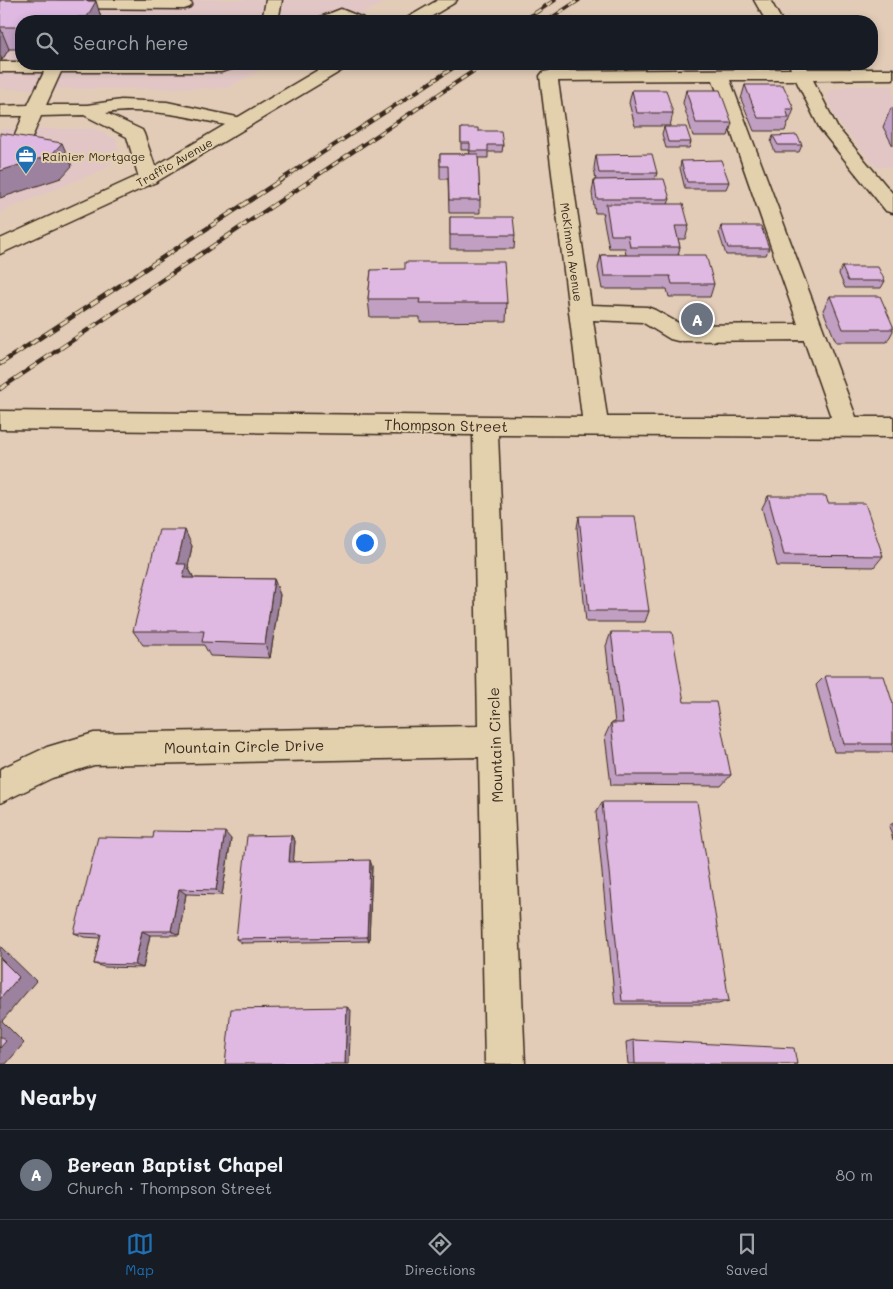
<!DOCTYPE html>
<meta charset="utf-8">
<style>
:root{--surface:#171b24;--page:#20242c;--text:#f1f3f6;--muted:#9ea1a6;--line:#363941;--accent:#1f6fb2}
body{margin:0;font-family:Mali,sans-serif;background:var(--page);color:var(--text)}
.you{position:absolute;left:364px;top:542px;width:18px;height:18px;margin:-12px;border:4px solid #fff;border-radius:50%;background:#1a73e8;box-shadow:0 0 0 8px #1a73e833}
.badge{display:grid;place-items:center;width:32px;height:32px;border-radius:50%;background:var(--accent);color:#fff;font-size:16px;font-weight:700}
.pin{position:absolute;translate:-50% -50%;border:2px solid #fff;box-shadow:0 1px 5px #0006}
.list{margin:0;padding:0;list-style:none}
h2{display:flex;justify-content:space-between;align-items:center;height:65px;margin:0;padding:0 20px;font-size:21px}
h2 small{font-size:16px;font-weight:400;color:var(--muted)}
.list li{display:grid;grid-template-columns:32px 1fr auto;gap:15px;align-items:center;box-sizing:border-box;height:90px;padding:0 20px;border-top:1px solid var(--line)}
.list b{display:block;font-size:19px;white-space:nowrap}
.list p{margin:0;font-size:16px;white-space:nowrap;color:var(--muted)}
.list em{font-size:16px;font-style:normal;color:var(--muted)}
.icon{flex:none;width:28px;height:28px;fill:none;stroke:currentColor;stroke-width:2;stroke-linecap:round;stroke-linejoin:round}
.map{position:relative;flex:none;width:893px;height:1064px;overflow:hidden}
.search{position:absolute;background:var(--surface);box-shadow:0 2px 8px #0003;left:15px;right:15px;top:15px;height:55px;display:flex;align-items:center;gap:12px;box-sizing:border-box;padding:0 18px;border-radius:20px;color:var(--muted);font-size:19px}
.sheet{height:155px;background:var(--surface)}
nav{display:flex;justify-content:space-around;align-items:center;box-sizing:border-box;height:70px;border-top:1px solid var(--line);background:var(--surface);font-size:14px;color:var(--muted)}
nav a{display:grid;justify-items:center;gap:2px}
nav .on{color:var(--accent)}
.map>svg:first-child{display:block}
.built{fill:#e1c6c5}
.lines{fill:none;stroke-linecap:round;stroke-linejoin:round}
.minor-casing{stroke:#3b2a1e;stroke-width:3}
.major-casing{stroke:#3b2a1e;stroke-width:3}
.minor{fill:#e3d1ae;fill-rule:evenodd}
.major{fill:#e3d1ae;fill-rule:evenodd}
.rail-far1-casing{stroke:#3b2a1e;stroke-width:4}
.rail-casing{stroke:#3b2a1e;stroke-width:4.5}
.rail-far1{stroke:#e3d1ae;stroke-width:2.5;stroke-dasharray:7;stroke-linecap:butt}
.rail{stroke:#e3d1ae;stroke-width:3;stroke-dasharray:9;stroke-linecap:butt}
.wall{fill:#c09fc2;stroke:#3b2a1e}
.shaded-wall{fill:#9c829e;stroke:#3b2a1e}
.building{fill:#dfb9e2;stroke:#3b2a1e}
.labels{text-anchor:middle;dominant-baseline:central;stroke-width:4;stroke-linejoin:round;paint-order:stroke}
.far-poi-label{font-size:12px;fill:#3b2a1e;stroke:#e3d1ae;text-anchor:start}
.far-street-label{font-size:12px;fill:#3b2a1e;stroke:#e3d1ae}
.street-label{font-size:15px;fill:#3b2a1e;stroke:#e3d1ae}
</style>
<div class="map">
<svg width="893" height="1064" viewBox="0 0 893 1064">
<rect width="100%" height="100%" fill="#e2ccb8"/>
<filter id="ink" filterUnits="userSpaceOnUse"><feTurbulence type="fractalNoise" baseFrequency=".02" numOctaves="2"/><feDisplacementMap in="SourceGraphic" scale="10" xChannelSelector="R" yChannelSelector="G"/><feConvolveMatrix kernelMatrix="1 2 1 2 8 2 1 2 1" color-interpolation-filters="sRGB"/></filter>
<g filter="url(#ink)">
<path class="built" d="M0 0H388L349 21H21V64H271L227 88 0 89Z
M845 86H893V167H876L836 119 827 96 829 91Z
M0 129H94L116 139 119 153 105 169 0 212Z"/>
<g class="lines">
<g class="minor-casing">
<path id="minor" d="M60 0H187L192 4 190 7 184 9 54 8 52 5 54 2Z
M266 0H282L278 21H262Z
M754 0H770L782 21H766Z
M341 9 363 18 365 21H316L318 18Z
M0 62H21V64H237L235 68 221 72H61L46 105H87L121 100 167 102 246 119 249 123 246 127 240 128C196 119 152 106 106 113L142 130 144 134 159 178 156 182 149 184 142 182 139 178 127 137 84 115 41 116 26 152 24 156 17 158 10 156 8 152 23 116H0V106L28 105 44 72H0Z
M789 64H805L808 69H893V79L813 80 837 127 893 194V213L886 211 820 129 796 80H730L856 417H893V437L498 435 525 1064H485L479 757 94 765 52 778 0 803V769L47 747 94 733 478 726 473 435 0 429V411L582 417 540 76 543 72 549 71 791 69ZM713 80 798 324 682 325 655 310 647 307 591 305 558 81ZM593 320 642 322 670 339 678 341 804 340 831 417H607Z"/>
</g>
<g class="major-casing">
<path id="major" d="M438 0H457L454 3 424 21H405L407 18Z
M328 64H348L346 68 156 182 0 254V239L142 174Z"/>
</g>
<use href="#minor" class="minor"/>
<use href="#major" class="major"/>
<g class="rail-far1-casing">
<path id="rail-far1" d="M523 21 555 0
M547 21 579 0
M279 181 459 64
M309 181 484 64"/>
</g>
<g class="rail-casing">
<path id="rail" d="M0 364 281 180
M0 389 311 180"/>
</g>
<use href="#rail-far1" class="rail-far1"/>
<use href="#rail" class="rail"/>
</g>
<path class="wall" d="M0 0H95L102 21H21V49H9L2 60H0Z
M745 85 794 109 789 122H788L785 131H754L741 99Z
M632 90 673 113 670 126H635L629 103Z
M686 90 732 123 728 136H693L683 103Z
M891 108H893V146L883 127Z
M664 127 691 142 689 148H666L662 134Z
M461 128 478 131 503 145 502 152H488V158H478L480 200V213H449L448 179H440V154H470L469 150H461Z
M773 136 802 145 799 152H775L771 142Z
M596 155 657 173 655 179 670 199 668 204 689 226 685 239H678L680 247 678 255 714 284 710 297H669L667 289H602L598 268 601 255H626L625 248H609L603 217 604 213H595L592 193 594 180H596L594 168Z
M681 161 729 182 726 189H685L680 168Z
M450 217 515 235 514 249H450Z
M721 226 769 248 766 255H726L719 233Z
M842 267 885 281 881 288H845L839 274Z
M371 270 507 303 506 321 420 322V317H370L368 299Z
M830 296 893 326V331L887 342H836L823 310Z
M768 496 828 503 883 556 874 567 777 566 762 508Z
M579 516 649 611 645 622H586L577 528Z
M192 546 188 567 194 578 274 579 280 595 270 658 210 656 204 645H143L133 631Z
M611 632 684 702 731 775 721 786 611 785 605 736 611 723H615L606 646Z
M825 676 893 704V752H834L816 685Z
M602 802 729 1001 718 1004H615L596 812Z
M893 823V840L889 826Z
M291 835 295 841 293 862 372 866 369 941 242 943 236 939Z
M231 839 222 895 186 894 179 935H150L143 968 104 967 94 964 100 938 84 937 74 933Z
M634 1040 797 1064H628L626 1042Z"/>
<path class="shaded-wall" d="M87 0H95V2L96 1 102 21H89L87 17Z
M0 27 9 49 2 60 0 55Z
M62 143 72 166 61 178 0 198V171Z
M185 530 192 546 188 567 194 579 183 578 177 564Z
M274 579 280 595 270 658 265 644Z
M225 832 231 839 222 895 216 890Z
M291 835 295 841 293 867 289 862Z
M370 860 372 866 369 941 367 937Z
M179 889 186 894 179 935 171 931Z
M142 931 150 935 143 968 135 965Z
M0 946 36 981 2 1021 24 1043 6 1064H0Z
M347 1007 351 1010 349 1064H345Z"/>
<path class="building" d="M0 0H87L86 1H96L87 17H78L75 21H21V27H0Z
M745 85H783L794 109H786L789 118H758Z
M632 90H666L673 113H637Z
M686 90H720L732 123H696Z
M664 127H686L691 142H668Z
M461 128H478V131H501L503 145H488V151H470V143H461Z
M0 133 62 143 51 155 0 171Z
M797 135 802 145H778L773 136Z
M440 154H478L480 200H449L448 166H440Z
M652 154 657 173H599L596 155Z
M721 160 729 182H687L681 161Z
M664 179 670 199H597L594 180Z
M606 204H683L689 226H675L680 247H630L628 235H611Z
M450 217H513L515 235H450Z
M721 226H761L769 248H728Z
M601 255H706L714 284H672L670 276H604Z
M405 262H504L507 303H419L420 299H368L371 270 405 269Z
M842 267H878L885 281H848Z
M830 296H880L893 326V329H843Z
M768 496H826L828 503H865L883 556 784 555Z
M579 516H635L649 611H589Z
M159 530H185L177 564H186L183 578 274 579 265 644 202 642 204 631H133Z
M611 632H672L684 702H716L731 775H617L611 723H623Z
M825 676H884L893 704V744H844Z
M602 802H697L729 1001H622Z
M154 831 225 832 216 890 179 889 171 931H142L135 965 94 964 101 934 74 933 98 837 153 838Z
M291 835 289 862 370 860 367 937 236 939 247 836Z
M0 958 19 977 0 999Z
M347 1007 345 1064H225L231 1009Z
M0 1036 6 1041 0 1048Z
M634 1040 794 1048 797 1064H635Z"/>
</g>
<defs>
<g id="office-pin" transform="scale(1.125)"><path d="M0 17L-7.5 6A9.5 9.5 0 1 1 7.5 6Z" fill="#1f6fb2" stroke="#e3d1ae"/><path d="M-6-3h4V-5.5h4V-3h4V5H-6ZM-1-4.5V-3h2v-1.5ZM-6 0V1H6V0Z" fill="#fff"/></g>
</defs>
<g fill-rule="evenodd">
<use href="#office-pin" x="26" y="156"/>
</g>
<g class="labels">
<g class="far-poi-label">
<text x="42" y="156">Rainier Mortgage</text>
</g>
<g class="far-street-label">
<text transform="translate(174 162) rotate(-30)">Traffic Avenue</text>
<text transform="translate(572 252) rotate(82)">McKinnon Avenue</text>
</g>
<g class="street-label">
<text transform="translate(446 425) rotate(1)">Thompson Street</text>
<text transform="translate(495 745) rotate(-92)">Mountain Circle</text>
<text transform="translate(244 746) rotate(-1)">Mountain Circle Drive</text>
</g>
</g>
</svg>
<div class="you"></div>
<div class="pin badge" style="left:697px;top:319px;background:#6b7280">A</div>
<div class="search"><svg class="icon" aria-label="search" viewBox="0 0 24 24"><circle cx="10" cy="10" r="6"/><path d="M15 15l6 6"/></svg>Search here</div>
</div>
<section class="sheet">
<h2>Nearby<small></small></h2>
<ul class="list">
<li><span class="badge" style="background:#6b7280">A</span><div><b>Berean Baptist Chapel</b><p>Church · Thompson Street</p></div><em>80 m</em></li>
</ul>
</section>
<nav>
<a class="on"><svg class="icon" aria-label="map" viewBox="0 0 24 24"><path d="M3 6l6-2 6 2 6-2v14l-6 2-6-2-6 2zM9 4v14M15 6v14"/></svg>Map</a>
<a><svg class="icon" aria-label="directions" viewBox="0 0 24 24"><path d="M12 3l9 9-9 9-9-9zM9 14v-3h6M13 9l2 2-2 2"/></svg>Directions</a>
<a><svg class="icon" aria-label="saved" viewBox="0 0 24 24"><path d="M7 4h10v16l-5-4-5 4z"/></svg>Saved</a>
</nav>
